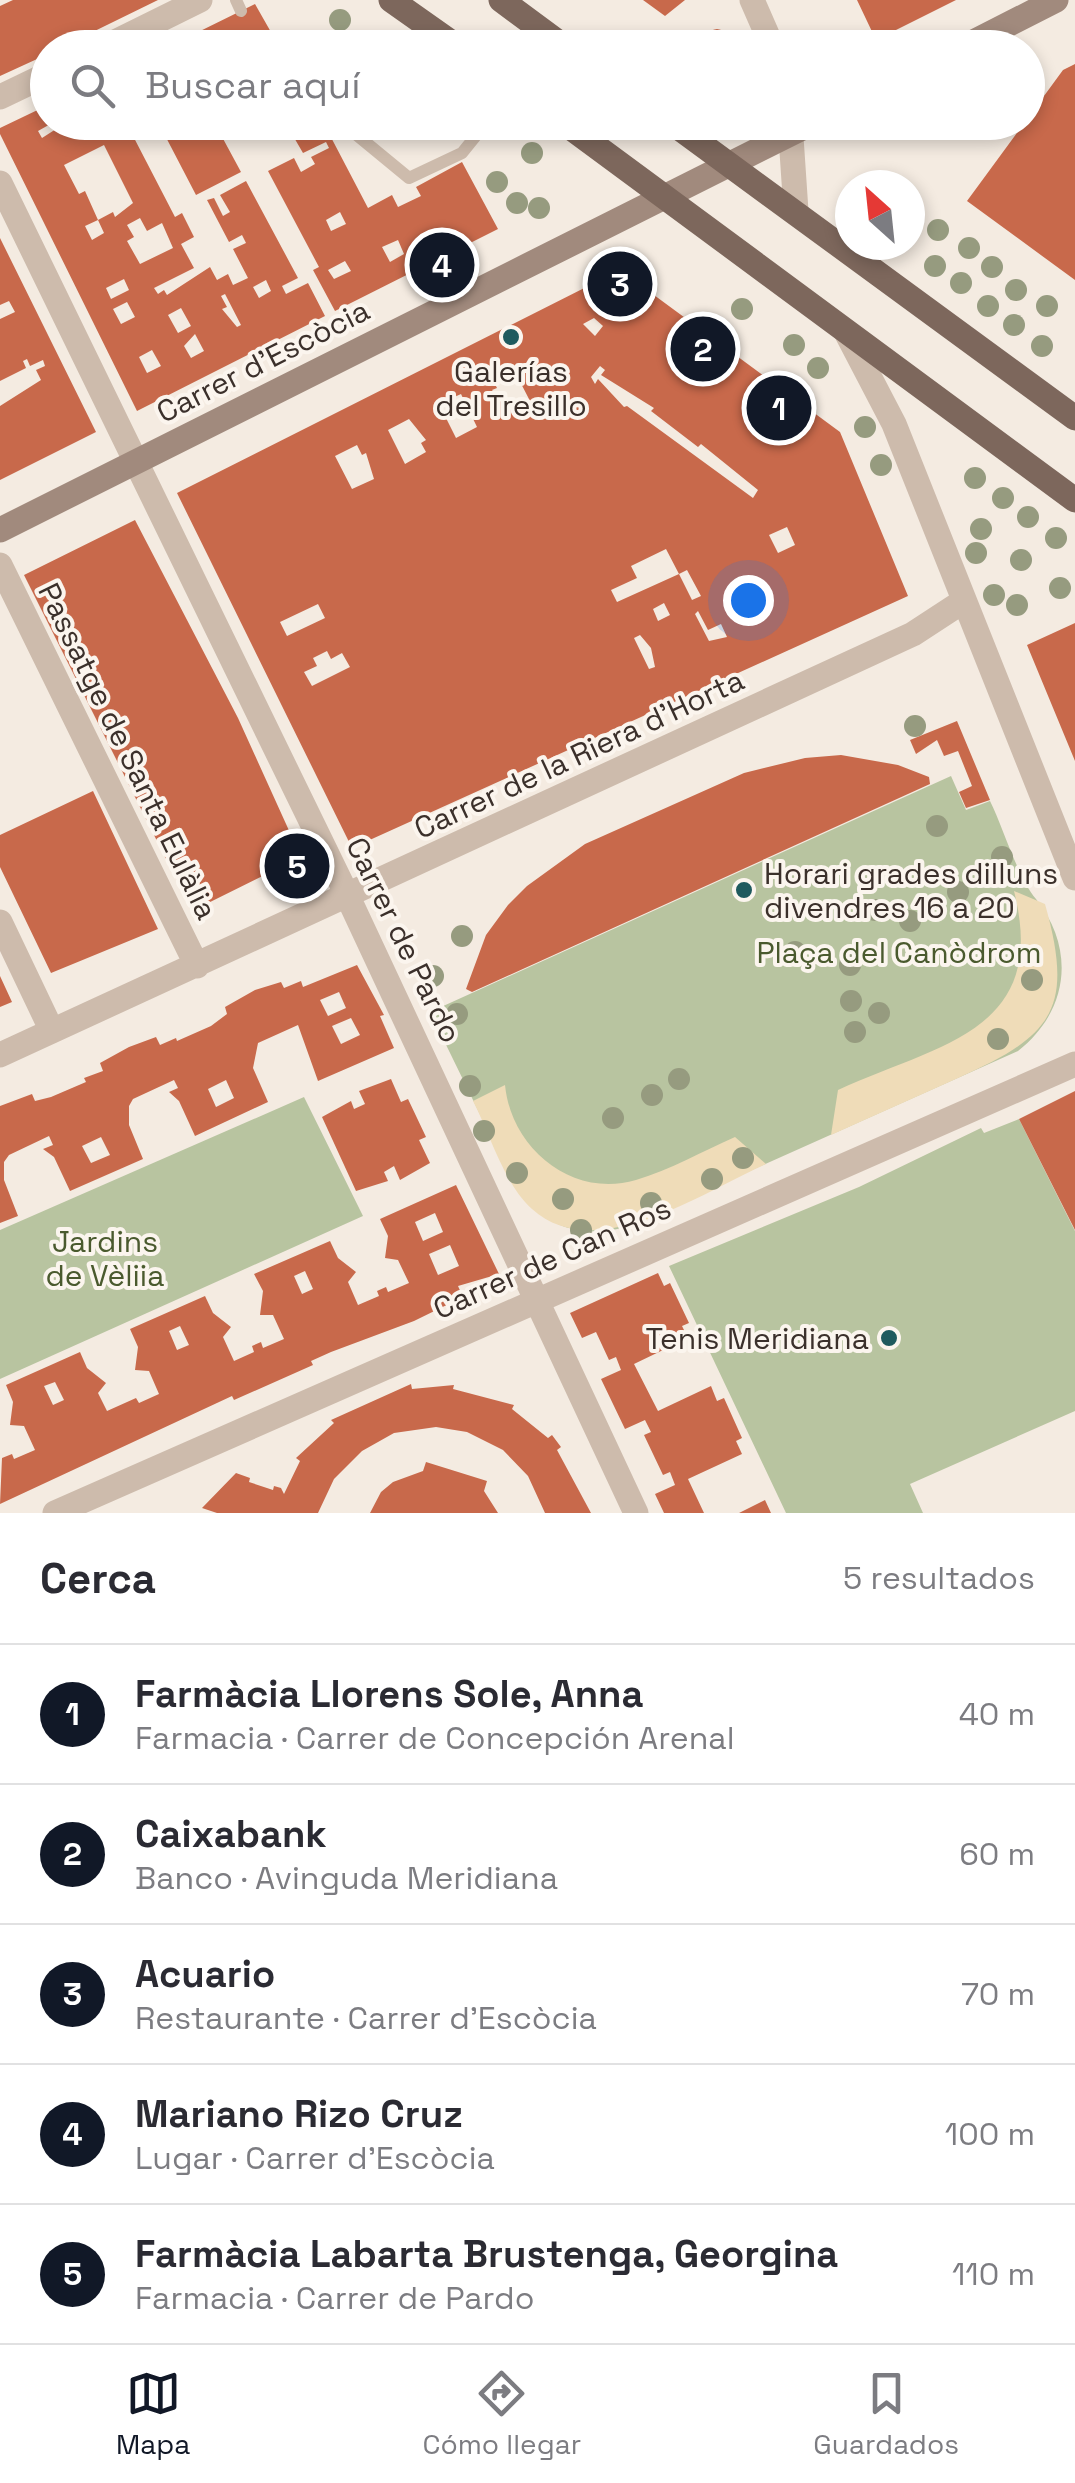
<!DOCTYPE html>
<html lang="es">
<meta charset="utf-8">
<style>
:root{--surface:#fff;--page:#f7f7f7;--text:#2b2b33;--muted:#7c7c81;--line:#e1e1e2;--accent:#111827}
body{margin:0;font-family:"Space Grotesk",sans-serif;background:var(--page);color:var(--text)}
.compass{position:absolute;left:835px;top:170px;width:90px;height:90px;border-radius:50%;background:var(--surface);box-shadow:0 5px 15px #0003;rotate:333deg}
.you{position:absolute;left:748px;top:600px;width:35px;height:35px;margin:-25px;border:8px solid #fff;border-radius:50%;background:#1a73e8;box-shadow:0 0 0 15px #1a73e833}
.badge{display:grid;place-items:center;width:65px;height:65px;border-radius:50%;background:var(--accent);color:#fff;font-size:32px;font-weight:700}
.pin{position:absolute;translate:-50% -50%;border:5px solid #fff;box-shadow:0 2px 10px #0006}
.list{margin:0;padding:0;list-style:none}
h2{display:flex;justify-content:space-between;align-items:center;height:130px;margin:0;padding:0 40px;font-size:42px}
h2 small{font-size:32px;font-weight:400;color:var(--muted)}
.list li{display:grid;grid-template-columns:65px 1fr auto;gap:30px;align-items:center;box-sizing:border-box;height:140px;padding:0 40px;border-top:2px solid var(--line)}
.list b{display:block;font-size:38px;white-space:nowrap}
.list p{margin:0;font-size:32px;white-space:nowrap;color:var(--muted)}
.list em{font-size:32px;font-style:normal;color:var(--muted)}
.icon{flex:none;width:55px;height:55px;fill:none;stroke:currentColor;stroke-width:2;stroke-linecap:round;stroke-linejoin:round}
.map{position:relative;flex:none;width:1075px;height:1513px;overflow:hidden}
.search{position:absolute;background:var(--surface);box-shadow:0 5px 15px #0003;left:30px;right:30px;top:30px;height:110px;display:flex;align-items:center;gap:25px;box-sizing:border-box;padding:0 35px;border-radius:55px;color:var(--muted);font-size:38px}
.sheet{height:830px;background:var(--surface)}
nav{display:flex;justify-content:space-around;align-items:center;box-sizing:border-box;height:140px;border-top:2px solid var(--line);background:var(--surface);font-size:28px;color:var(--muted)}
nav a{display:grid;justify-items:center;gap:5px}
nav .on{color:var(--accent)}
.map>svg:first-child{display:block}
.green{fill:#b8c4a0}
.sand{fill:#efdcb8}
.building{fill:#c8694b;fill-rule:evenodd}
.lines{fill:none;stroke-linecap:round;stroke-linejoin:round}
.lane{stroke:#cdbbac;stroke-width:12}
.street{stroke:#cdbbac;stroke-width:25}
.secondary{stroke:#a18a7d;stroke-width:25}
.primary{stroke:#7d675c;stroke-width:25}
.tree{fill:#969b7f}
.poi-dot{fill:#1f5a5e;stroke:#fbf5ee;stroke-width:4}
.labels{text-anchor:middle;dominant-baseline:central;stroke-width:8;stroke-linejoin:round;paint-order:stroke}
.street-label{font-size:30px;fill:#3b302b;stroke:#fbf5ee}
.poi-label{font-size:30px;fill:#3b302b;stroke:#fbf5ee}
.park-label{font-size:30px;fill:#4a5a2e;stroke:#fbf5ee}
</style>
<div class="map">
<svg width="1075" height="1513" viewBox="0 0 1075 1513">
<rect width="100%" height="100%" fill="#f4ebe1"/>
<path class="green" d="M951 776 966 810 990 801C1003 827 1018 878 1036 899 1075 948 1070 1010 1018 1051L622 1228C579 1238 544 1226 517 1190L430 1012Z
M304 1097 363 1216 0 1379V1230Z
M1019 1119 1075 1231V1411L910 1484 923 1513H786L669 1266 859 1187 981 1128 984 1133Z"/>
<path class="sand" d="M1014 891 1045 904C1075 1010 1052 1036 958 1078 916 1097 873 1116 831 1135L838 1090C937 1044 1050 1033 1014 891Z
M505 1085C511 1148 572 1199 636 1180 670 1170 703 1151 735 1137L766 1164C701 1193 595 1266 532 1209 504 1184 490 1134 473 1101Z"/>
<path class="building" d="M13 0H158L60 48H48V54L0 76V6Z
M643 0H685L665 16Z
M857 0H956L876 40Z
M255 4 280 48H166L186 38Z
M708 38a9 9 0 1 1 18 0a9 9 0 1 1-18 0Z
M1075 64V280L967 201 1063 70Z
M48 105V122H54L38 131 42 138 67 122H157L132 134 175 217 182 213 194 237 181 244 194 268 154 288 158 294 164 290 167 295 210 267 217 280 228 274 233 285 248 278 233 249 246 243 242 235 229 242 207 200 214 198 223 216 230 212 220 195 246 181 298 278 282 286 286 294 308 283 325 316 137 411 0 134V128ZM104 145 133 203 115 217 113 212 98 220 104 233 92 240 85 226 98 220 85 191 79 194 64 165ZM140 218 147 231 162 223 173 248 140 264 127 241 134 237 127 225ZM124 279 129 290 111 299 106 288ZM266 280 271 291 259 298 253 287ZM225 294 241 325 237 327 222 309 227 307 221 296ZM127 302 135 317 121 324 113 309ZM181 308 191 326 178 333 168 315ZM195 334 204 351 191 358 184 346ZM152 350 161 366 147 373 139 357Z
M158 122H214L241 172 196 195Z
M285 122H323L368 208 392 195 398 207 421 196 416 187 462 162 498 229 335 311 313 270 319 267 268 171 294 158 301 172 315 164 311 157 329 148 326 142 303 153ZM340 212 346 224 331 231 326 220ZM398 240 404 254 390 262 382 247ZM345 261 351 271 334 279 328 270Z
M0 238 96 432 0 480V406L41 380 36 370 45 366 43 360 30 366 27 359 23 361 26 368 0 381V319L15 312 9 301 0 305Z
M620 270 840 432 908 596 352 848 177 493ZM594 318 603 326 595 336 583 324ZM600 366 605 370 601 375 654 408 651 411 698 447 701 444 758 490 753 498 627 406 624 407 598 379 595 384 591 377ZM513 368 530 401 508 411 492 390 497 388 492 378ZM461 394 477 427 456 438 439 404ZM409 419 426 440 421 443 426 452 405 464 388 430ZM357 445 362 455 366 453 374 479 352 489 335 456ZM787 527 795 545 778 553 769 535ZM666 549 679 574 617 602 611 590 637 578 631 566ZM687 570 701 596 692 600 679 574ZM664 603 670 615 658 621 653 609ZM318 604 325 618 287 636 280 622ZM698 611 708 630 721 624 727 637 709 641 695 614ZM640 635 651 648 655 667 649 669 634 638ZM327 651 331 659 342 653 350 667 312 686 304 672 317 666 313 658Z
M135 520 238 718 301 857 192 911 24 575Z
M1075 623V761L1027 645Z
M957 721 990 800 966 808 959 792 972 786 958 751 944 756 937 740 916 754 910 740Z
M841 755 898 765 929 777 930 784 472 992 466 989 486 935 508 905 527 886 585 844 744 773 805 758Z
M93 791 158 929 51 973 0 867V835Z
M357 965 384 1015 380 1016 394 1048 318 1081 298 1025 258 1043 253 1068 268 1102 195 1136 179 1101 169 1092 178 1088 174 1080 133 1099 129 1106V1125L143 1159 70 1191 54 1157 43 1149 53 1145 49 1136 9 1155 4 1162V1180L18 1216 0 1223V1106L32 1094 35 1101 51 1097 86 1082 84 1078 103 1071 100 1063 129 1047 156 1037 160 1045 176 1038 177 1041 211 1026 227 1014 225 1007 255 990 281 982 284 988 301 981 303 987ZM339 992 346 1008 328 1016 320 1000ZM351 1018 360 1035 341 1044 332 1026ZM226 1080 234 1098 216 1107 208 1089ZM101 1137 110 1155 91 1163 82 1146Z
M0 976 12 1002 0 1007Z
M391 1079 401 1102 408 1099 426 1137 419 1140 430 1163 400 1180 394 1166 384 1172 388 1181 356 1191 322 1117 351 1101 354 1109 365 1104 359 1091Z
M1075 1091V1230L1019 1119Z
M456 1185 499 1274 458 1286 463 1297 414 1321 331 1352 311 1361 313 1365 234 1400 232 1396 0 1504 2 1458 12 1454 14 1459 35 1450 24 1426 10 1425 13 1402 6 1385 80 1352 87 1368 106 1383 98 1393 107 1411 136 1398 139 1403 159 1394 149 1371 135 1370 138 1347 130 1329 205 1296 213 1313 231 1327 223 1337 234 1361 254 1352 252 1346 261 1342 263 1348 284 1339 273 1315H260L263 1291 254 1274 330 1241 338 1258 356 1272 348 1282 358 1305 379 1296 377 1291 386 1287 388 1292 409 1283 398 1260 385 1258 388 1236 380 1219ZM435 1213 443 1232 423 1241 415 1222ZM450 1245 459 1266 438 1275 429 1254ZM305 1271 313 1289 302 1294 294 1276ZM180 1326 189 1345 177 1350 169 1331ZM55 1382 64 1400 53 1405 44 1386Z
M658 1273 664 1286 670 1283 689 1323 682 1326 688 1338 634 1364 658 1411 711 1386 717 1401 724 1398 742 1438 736 1441 742 1454 688 1479 704 1513H664L655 1494 675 1485 670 1472 663 1475 644 1435 651 1432 645 1420 625 1429 601 1379 621 1370 616 1357 609 1360 596 1332 582 1338 570 1313Z
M411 1384 412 1389 454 1385 453 1389 514 1405 512 1409 548 1438 552 1435 561 1447 557 1450 591 1513H545L528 1476 503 1450 467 1432 436 1427 394 1433 362 1451 334 1479 318 1513H217L202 1508 236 1473 250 1478 249 1482 273 1490 274 1486 281 1488 284 1494 300 1461 296 1458 334 1423 331 1420Z
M426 1462 487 1481 484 1491 498 1513H370L381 1492 393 1482 423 1471Z
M765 1500 771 1513H739Z"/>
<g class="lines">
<path class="lane" d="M236 0 241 11
M341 122 409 178 462 153 487 122"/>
<path class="street" d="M752 0 773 48
M103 48 200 0
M0 97 48 74
M790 122 796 211
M0 183 348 897 636 1513
M846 332 894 424 1075 878
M0 565 197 966
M0 922 52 1031
M0 1055 913 634 962 602
M55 1513 1075 1064"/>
<path class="secondary" d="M962 48 1056 0
M0 530 814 122"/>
<path class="primary" d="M391 0 459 48
M501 0 566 48
M563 122 1075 500
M671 122 1075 418"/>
</g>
<g class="tree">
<circle cx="340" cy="20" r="11"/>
<circle cx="532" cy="153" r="11"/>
<circle cx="497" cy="182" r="11"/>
<circle cx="517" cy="203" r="11"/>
<circle cx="539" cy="208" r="11"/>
<circle cx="938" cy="230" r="11"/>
<circle cx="969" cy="248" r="11"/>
<circle cx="935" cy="266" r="11"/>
<circle cx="992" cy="267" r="11"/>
<circle cx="961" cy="283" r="11"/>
<circle cx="1016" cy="290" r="11"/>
<circle cx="988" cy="306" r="11"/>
<circle cx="1047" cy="306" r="11"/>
<circle cx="742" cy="309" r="11"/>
<circle cx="1014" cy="325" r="11"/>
<circle cx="794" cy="345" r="11"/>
<circle cx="1042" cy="346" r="11"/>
<circle cx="818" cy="368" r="11"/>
<circle cx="865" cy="427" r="11"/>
<circle cx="881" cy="465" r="11"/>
<circle cx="975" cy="478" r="11"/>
<circle cx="1003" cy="498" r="11"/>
<circle cx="1028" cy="517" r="11"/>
<circle cx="981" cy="529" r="11"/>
<circle cx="1056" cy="538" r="11"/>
<circle cx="976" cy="553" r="11"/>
<circle cx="1021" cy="560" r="11"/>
<circle cx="1060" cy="588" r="11"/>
<circle cx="994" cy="595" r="11"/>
<circle cx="1017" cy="605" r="11"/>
<circle cx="915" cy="726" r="11"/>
<circle cx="937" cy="826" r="11"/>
<circle cx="1002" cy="857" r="11"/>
<circle cx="958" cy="892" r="11"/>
<circle cx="875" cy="910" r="11"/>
<circle cx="910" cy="921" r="11"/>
<circle cx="462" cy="936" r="11"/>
<circle cx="795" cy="952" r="11"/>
<circle cx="850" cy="965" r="11"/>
<circle cx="433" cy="976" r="11"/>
<circle cx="1032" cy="980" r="11"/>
<circle cx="851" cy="1001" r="11"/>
<circle cx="879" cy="1013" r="11"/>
<circle cx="457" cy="1014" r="11"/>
<circle cx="855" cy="1032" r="11"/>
<circle cx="998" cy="1039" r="11"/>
<circle cx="679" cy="1079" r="11"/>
<circle cx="470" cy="1086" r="11"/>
<circle cx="652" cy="1095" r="11"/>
<circle cx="613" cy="1118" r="11"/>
<circle cx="484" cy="1131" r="11"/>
<circle cx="743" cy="1158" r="11"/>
<circle cx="517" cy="1173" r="11"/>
<circle cx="712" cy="1179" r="11"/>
<circle cx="563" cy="1199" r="11"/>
<circle cx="651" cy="1203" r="11"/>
<circle cx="581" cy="1230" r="11"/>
</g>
<g class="poi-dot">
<circle cx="511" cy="337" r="10"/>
<circle cx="744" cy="890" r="10"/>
<circle cx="889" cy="1338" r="10"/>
</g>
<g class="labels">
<g class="street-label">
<text transform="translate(263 361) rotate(-27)">Carrer d'Escòcia</text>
<text transform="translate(128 751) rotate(64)">Passatge de Santa Eulàlia</text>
<text transform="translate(579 754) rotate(-25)">Carrer de la Riera d'Horta</text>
<text transform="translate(404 940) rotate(64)">Carrer de Pardo</text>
<text transform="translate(552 1258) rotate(-24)">Carrer de Can Ros</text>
</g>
<g class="poi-label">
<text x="511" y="371">Galerías<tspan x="511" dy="34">del Tresillo</tspan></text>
<text x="764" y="873" text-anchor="start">Horari grades dilluns<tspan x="764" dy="34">divendres 16 a 20</tspan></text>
<text x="869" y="1338" text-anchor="end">Tenis Meridiana</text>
</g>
<g class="park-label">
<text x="899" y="952">Plaça del Canòdrom</text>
<text x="105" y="1241">Jardins<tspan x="105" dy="34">de Vèliia</tspan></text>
</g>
</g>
</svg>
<svg class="compass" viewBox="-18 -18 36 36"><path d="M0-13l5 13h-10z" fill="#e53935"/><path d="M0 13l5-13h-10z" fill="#7c7c81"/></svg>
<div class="you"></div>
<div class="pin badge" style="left:779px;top:408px">1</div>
<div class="pin badge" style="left:703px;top:349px">2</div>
<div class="pin badge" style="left:620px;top:284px">3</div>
<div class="pin badge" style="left:442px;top:265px">4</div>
<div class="pin badge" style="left:297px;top:866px">5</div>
<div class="search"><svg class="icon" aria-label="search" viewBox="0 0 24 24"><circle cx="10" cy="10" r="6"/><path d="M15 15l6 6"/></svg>Buscar aquí</div>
</div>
<section class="sheet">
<h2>Cerca<small>5 resultados</small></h2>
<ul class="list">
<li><span class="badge">1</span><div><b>Farmàcia Llorens Sole, Anna</b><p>Farmacia · Carrer de Concepción Arenal</p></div><em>40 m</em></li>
<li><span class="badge">2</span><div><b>Caixabank</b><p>Banco · Avinguda Meridiana</p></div><em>60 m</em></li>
<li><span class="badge">3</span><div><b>Acuario</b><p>Restaurante · Carrer d'Escòcia</p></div><em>70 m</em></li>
<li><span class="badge">4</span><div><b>Mariano Rizo Cruz</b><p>Lugar · Carrer d'Escòcia</p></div><em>100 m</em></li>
<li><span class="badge">5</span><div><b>Farmàcia Labarta Brustenga, Georgina</b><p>Farmacia · Carrer de Pardo</p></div><em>110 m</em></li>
</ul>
</section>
<nav>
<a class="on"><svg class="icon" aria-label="map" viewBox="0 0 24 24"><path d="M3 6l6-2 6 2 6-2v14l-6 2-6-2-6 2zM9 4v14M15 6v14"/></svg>Mapa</a>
<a><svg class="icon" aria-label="directions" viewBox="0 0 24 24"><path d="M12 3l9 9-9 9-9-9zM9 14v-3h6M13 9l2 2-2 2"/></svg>Cómo llegar</a>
<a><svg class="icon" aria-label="saved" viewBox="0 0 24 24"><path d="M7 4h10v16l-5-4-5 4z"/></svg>Guardados</a>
</nav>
